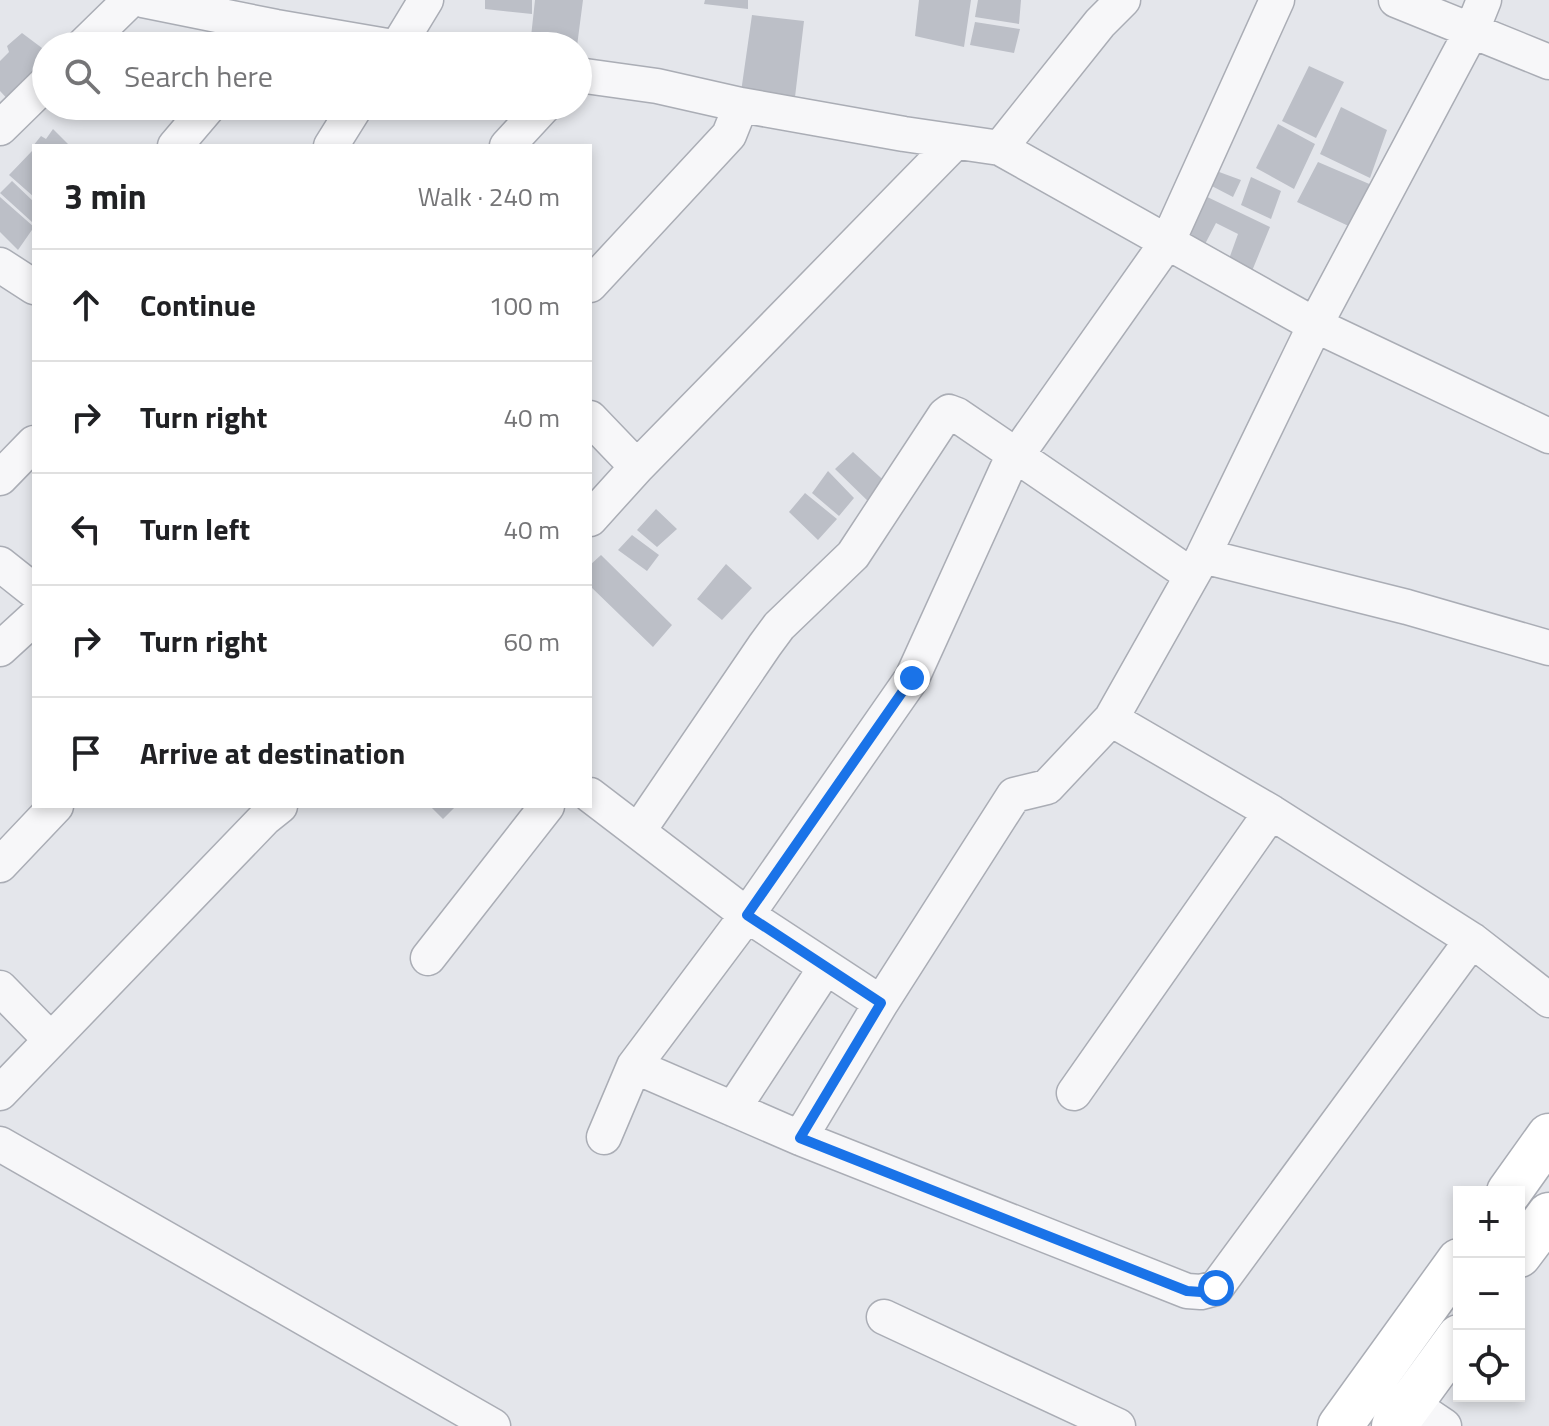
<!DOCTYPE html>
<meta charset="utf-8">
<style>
:root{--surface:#fff;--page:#f2f2f2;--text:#202124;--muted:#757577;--line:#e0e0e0}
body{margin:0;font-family:"Titillium Web",sans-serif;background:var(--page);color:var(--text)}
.controls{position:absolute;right:24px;bottom:24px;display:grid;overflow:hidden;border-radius:0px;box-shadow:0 4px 12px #0003}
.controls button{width:72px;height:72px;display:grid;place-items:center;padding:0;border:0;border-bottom:2px solid var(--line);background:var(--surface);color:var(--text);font:40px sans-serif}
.stop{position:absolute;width:24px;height:24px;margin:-18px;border:6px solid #1a73e8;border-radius:50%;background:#fff}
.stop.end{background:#1a73e8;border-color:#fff;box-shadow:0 2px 8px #0008}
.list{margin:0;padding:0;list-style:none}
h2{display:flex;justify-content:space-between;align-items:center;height:104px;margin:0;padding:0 32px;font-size:34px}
h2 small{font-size:26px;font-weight:400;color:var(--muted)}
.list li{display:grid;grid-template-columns:52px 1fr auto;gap:24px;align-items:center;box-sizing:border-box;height:112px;padding:0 32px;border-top:2px solid var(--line)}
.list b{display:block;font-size:30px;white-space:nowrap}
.list em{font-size:26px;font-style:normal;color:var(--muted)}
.icon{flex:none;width:44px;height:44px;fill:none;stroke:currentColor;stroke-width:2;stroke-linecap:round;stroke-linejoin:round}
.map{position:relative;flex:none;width:1549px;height:1426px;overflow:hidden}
.search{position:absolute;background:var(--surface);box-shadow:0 4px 12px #0003;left:32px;top:32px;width:560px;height:88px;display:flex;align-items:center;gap:20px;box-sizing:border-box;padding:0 28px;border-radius:44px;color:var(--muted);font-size:30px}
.panel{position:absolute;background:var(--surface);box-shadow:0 4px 12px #0003;left:32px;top:144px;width:560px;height:664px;border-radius:0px}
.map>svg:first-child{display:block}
.building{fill:#bcbfc7}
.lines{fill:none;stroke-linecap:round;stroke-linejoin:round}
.street-casing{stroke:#aaadb5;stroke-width:37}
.secondary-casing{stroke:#aaadb5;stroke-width:47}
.street{stroke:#f7f7f9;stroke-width:34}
.secondary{stroke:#fff;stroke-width:44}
.route{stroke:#1a73e8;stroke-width:10}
</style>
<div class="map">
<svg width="1549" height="1426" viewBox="0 0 1549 1426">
<rect width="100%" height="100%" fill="#e4e6eb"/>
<path class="building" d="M485 0H532V14L485 9Z
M535 0H583L577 46H530Z
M705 0H748V9L704 4Z
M919 0H971L964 47 915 36Z
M978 0H1021L1019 24 975 17Z
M752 15 804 21 795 97 741 92Z
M975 22 1020 29 1014 53 970 45Z
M22 33 46 51V67L13 105 0 91V61L9 52 7 46Z
M1309 66 1344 82 1316 138 1282 121Z
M1341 107 1387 130 1370 178 1320 154Z
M1278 124 1315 144 1294 189 1256 168Z
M53 129 70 146H33L41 136 46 139Z
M32 151 34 153V197L9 175Z
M1318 162 1374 186 1355 229 1297 202Z
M1211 169 1241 180 1233 197 1204 182Z
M1251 177 1281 191 1271 219 1241 205Z
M12 181 34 202 32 222 0 193Z
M1201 194 1270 227 1252 271 1229 259 1238 234 1216 223 1204 246 1183 234Z
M0 197 34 227 18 250 0 232Z
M853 452 893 489 873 506 835 469Z
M828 471 854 498 839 516 812 493Z
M805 493 837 519 818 540 789 512Z
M656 509 677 529 657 547 637 530Z
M632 535 659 555 647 571 618 550Z
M601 555 672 625 653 647 590 586V565Z
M726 564 752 588 722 620 697 599Z
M430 806H456L443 819Z"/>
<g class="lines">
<g class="street-casing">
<path id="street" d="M143 0 276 27 387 46
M1396 0 1549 62
M83 46 130 0
M398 46 426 0
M578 75 657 86 741 105 904 134 1000 148 1315 325 1549 436
M0 128 46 83
M175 146 209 106
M331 146 356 106
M507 146 544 106
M1000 148 1100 23 1123 0
M0 265 34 287
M590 285 729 135 741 105
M590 418 637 467
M0 478 34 443
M590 519 637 467 955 142
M1203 556 1407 607 1549 648
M0 564 34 591
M0 649 34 618
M1111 719 1271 812 1472 940 1549 1000
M590 795 747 915 881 1003
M639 830 765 645 779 626 853 555 945 415 949 412 957 415 1191 575
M0 865 56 806
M428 958 547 806
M0 988 51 1040
M634 1066 800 1138 1187 1291 1201 1292 1216 1288 1472 940
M0 1093 265 818 280 806
M1074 1093 1271 812
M733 1109 826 967
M604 1137 634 1066 747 915 912 678 1007 469 1168 241 1277 0
M800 1138 881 1003 1014 795 1047 787 1111 719 1203 556 1315 325 1472 30 1484 0
M0 1144 493 1426
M884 1317 1118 1426
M1410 1403 1444 1426"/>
</g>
<g class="secondary-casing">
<path id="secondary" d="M1509 1192 1549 1136
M1519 1255 1549 1215
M1340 1426 1459 1261
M1394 1426 1459 1337"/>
</g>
<use href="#street" class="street"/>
<use href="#secondary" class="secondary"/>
</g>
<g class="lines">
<path class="route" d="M912 678 747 915 881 1003 800 1138 1187 1291 1201 1292 1216 1288"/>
</g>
</svg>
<div class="controls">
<button>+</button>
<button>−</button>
<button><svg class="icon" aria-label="locate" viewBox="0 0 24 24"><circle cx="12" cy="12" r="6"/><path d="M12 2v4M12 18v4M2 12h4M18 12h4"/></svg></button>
</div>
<div class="stop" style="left:1216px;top:1288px"></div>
<div class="stop end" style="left:912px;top:678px"></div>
<div class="search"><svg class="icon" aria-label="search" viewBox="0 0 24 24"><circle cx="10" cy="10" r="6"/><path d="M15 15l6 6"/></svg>Search here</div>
<section class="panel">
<h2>3 min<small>Walk · 240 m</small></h2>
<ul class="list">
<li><svg class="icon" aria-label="ahead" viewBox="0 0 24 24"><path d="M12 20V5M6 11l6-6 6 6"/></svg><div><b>Continue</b></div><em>100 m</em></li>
<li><svg class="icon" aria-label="right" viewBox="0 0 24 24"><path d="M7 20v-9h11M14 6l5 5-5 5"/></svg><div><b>Turn right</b></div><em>40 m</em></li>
<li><svg class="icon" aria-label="left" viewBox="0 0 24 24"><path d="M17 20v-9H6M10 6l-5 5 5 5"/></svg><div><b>Turn left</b></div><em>40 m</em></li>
<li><svg class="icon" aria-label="right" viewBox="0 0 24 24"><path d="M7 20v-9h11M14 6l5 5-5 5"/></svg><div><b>Turn right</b></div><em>60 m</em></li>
<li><svg class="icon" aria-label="arrive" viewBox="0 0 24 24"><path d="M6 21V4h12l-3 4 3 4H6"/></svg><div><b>Arrive at destination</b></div></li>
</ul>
</section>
</div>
